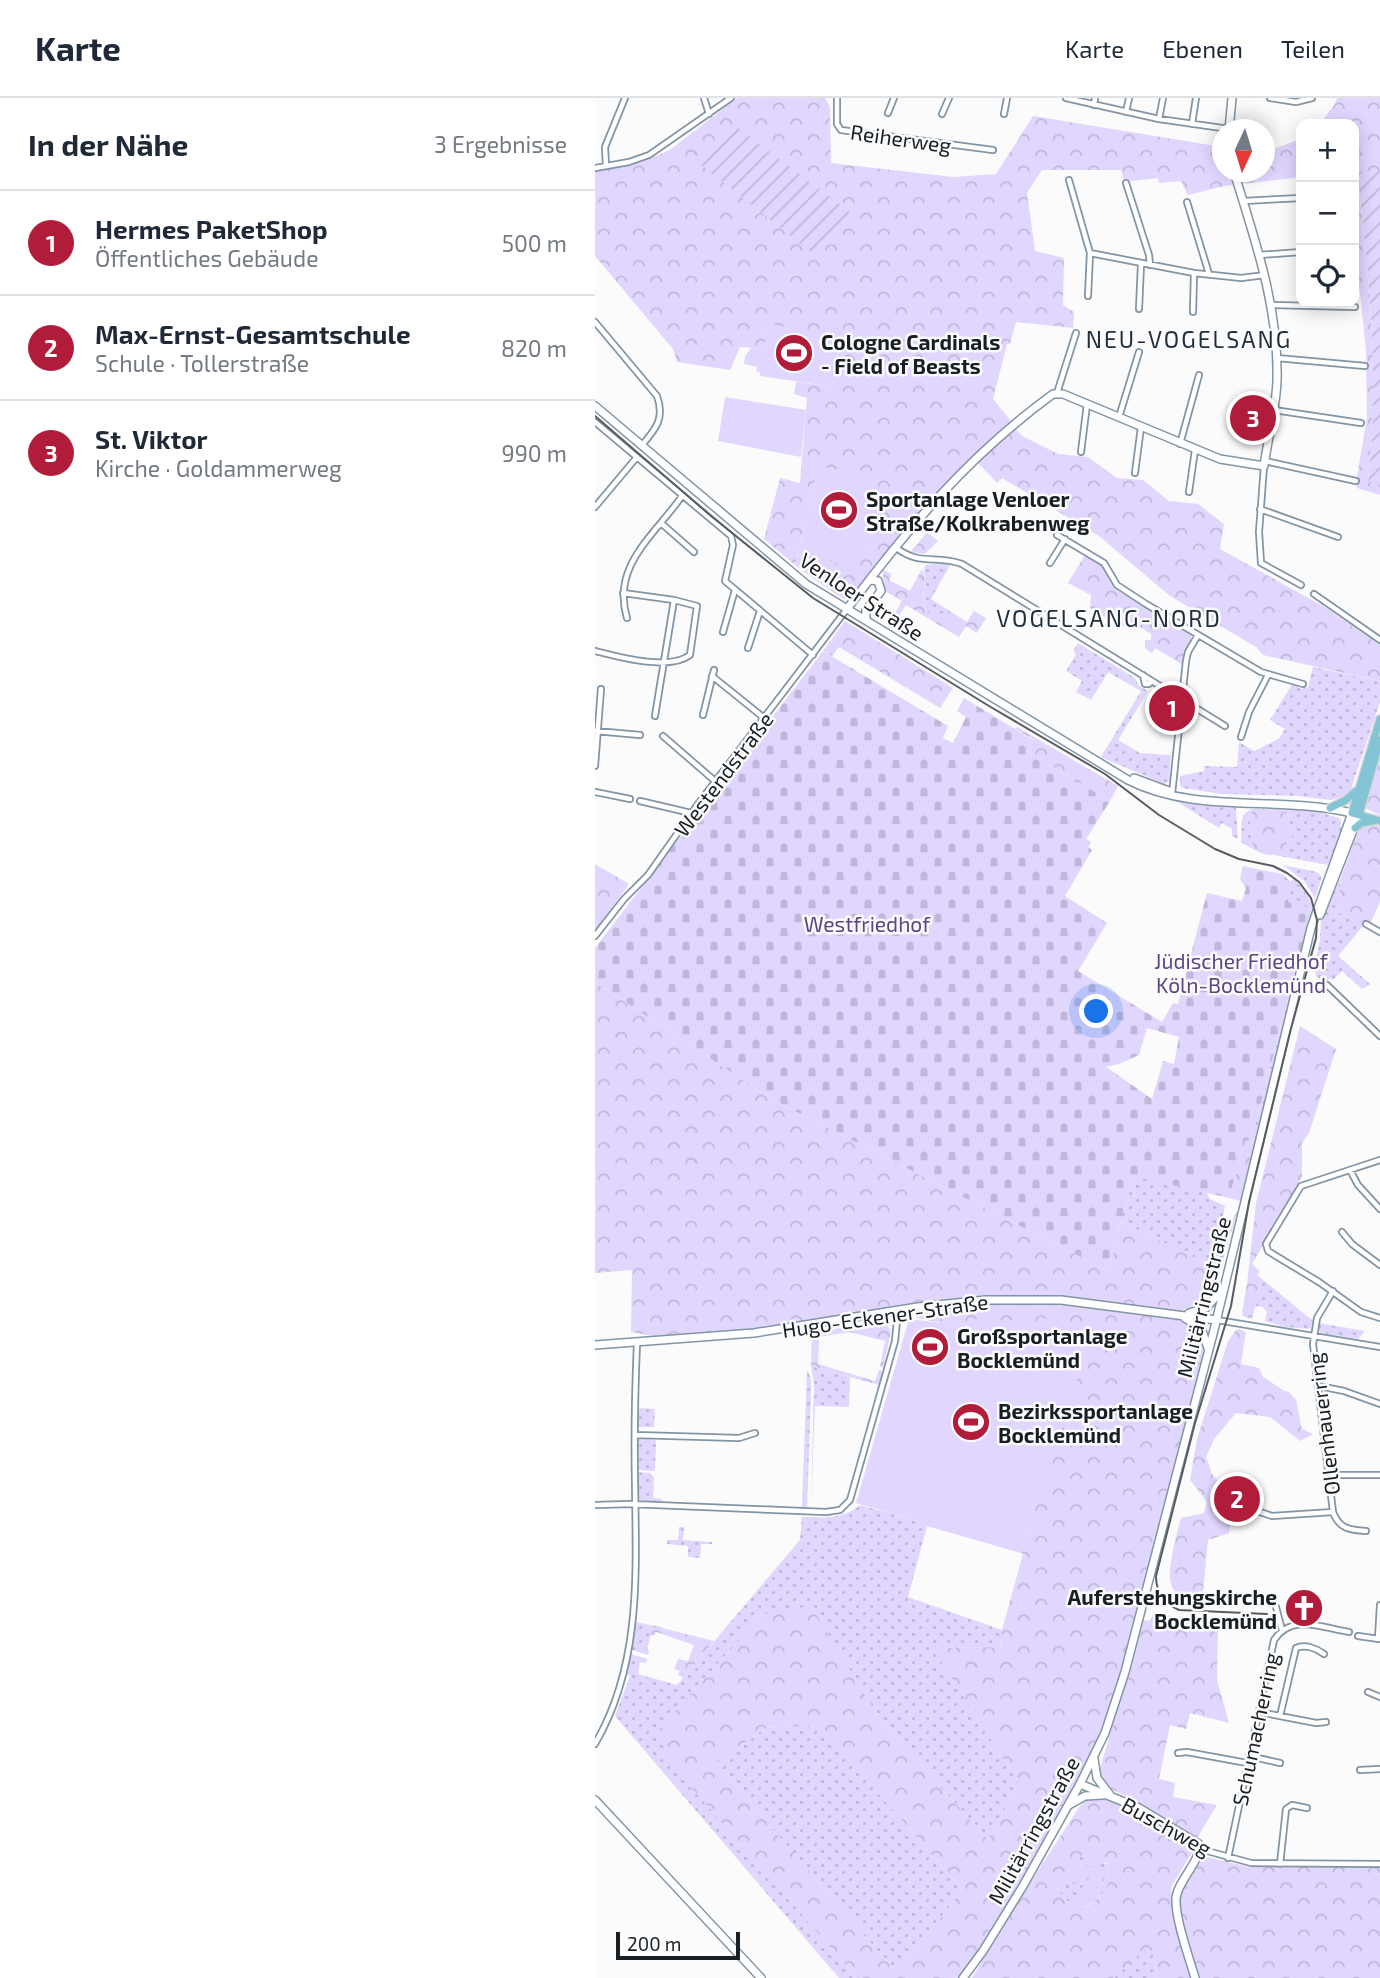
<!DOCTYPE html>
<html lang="de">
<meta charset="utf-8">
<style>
:root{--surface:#fff;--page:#f6f6f7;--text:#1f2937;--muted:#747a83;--line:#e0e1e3;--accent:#b01c3a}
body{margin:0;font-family:"Exo 2",sans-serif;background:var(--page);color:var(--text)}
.controls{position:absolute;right:21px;top:21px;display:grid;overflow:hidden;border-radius:14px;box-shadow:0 4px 18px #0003}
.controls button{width:63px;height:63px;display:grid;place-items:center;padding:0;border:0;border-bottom:2px solid var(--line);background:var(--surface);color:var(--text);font:35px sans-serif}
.compass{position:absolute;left:617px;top:21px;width:63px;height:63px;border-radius:50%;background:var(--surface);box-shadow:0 4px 18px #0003;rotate:184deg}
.scale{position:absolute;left:21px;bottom:18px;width:124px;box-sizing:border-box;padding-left:7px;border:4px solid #171e24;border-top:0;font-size:19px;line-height:24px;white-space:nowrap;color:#171e24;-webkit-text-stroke:5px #fbfbfb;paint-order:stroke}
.you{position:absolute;left:502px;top:914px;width:24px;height:24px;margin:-18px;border:5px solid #fff;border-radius:50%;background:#1a73e8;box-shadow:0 0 0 10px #1a73e833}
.badge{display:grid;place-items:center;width:46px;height:46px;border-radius:50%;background:var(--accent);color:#fff;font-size:23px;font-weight:700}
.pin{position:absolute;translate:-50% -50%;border:4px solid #fff;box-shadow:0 2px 7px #0006}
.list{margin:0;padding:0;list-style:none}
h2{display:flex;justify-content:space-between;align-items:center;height:91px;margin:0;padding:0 28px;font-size:30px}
h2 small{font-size:23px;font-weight:400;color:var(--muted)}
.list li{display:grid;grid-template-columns:46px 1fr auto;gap:21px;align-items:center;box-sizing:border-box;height:105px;padding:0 28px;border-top:2px solid var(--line)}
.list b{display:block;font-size:26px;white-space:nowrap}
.list p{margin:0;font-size:23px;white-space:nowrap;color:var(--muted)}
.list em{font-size:23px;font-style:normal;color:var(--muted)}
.icon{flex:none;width:38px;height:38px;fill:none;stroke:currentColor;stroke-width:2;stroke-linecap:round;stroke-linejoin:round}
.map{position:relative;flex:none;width:785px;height:1880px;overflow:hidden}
header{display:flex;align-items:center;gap:42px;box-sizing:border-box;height:98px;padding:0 35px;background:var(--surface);border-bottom:2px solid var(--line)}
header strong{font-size:33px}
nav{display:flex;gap:38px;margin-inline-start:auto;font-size:24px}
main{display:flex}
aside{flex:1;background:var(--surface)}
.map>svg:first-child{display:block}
.grass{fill:url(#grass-dots)}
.forest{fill:url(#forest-crowns);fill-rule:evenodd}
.cemetery{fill:url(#cemetery-stones);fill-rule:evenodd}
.garden{fill:url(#garden-furrows)}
.pitch{fill:#e1d6fe}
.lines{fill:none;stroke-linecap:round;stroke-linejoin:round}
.street-casing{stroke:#8395a4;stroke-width:8}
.secondary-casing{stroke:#8395a4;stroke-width:10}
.primary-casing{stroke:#d5d6d8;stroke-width:10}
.street{stroke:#fff;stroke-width:4.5}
.secondary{stroke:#fff;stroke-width:7}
.primary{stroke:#83c5d4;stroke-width:7}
.tram{stroke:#575c61;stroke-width:2}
.labels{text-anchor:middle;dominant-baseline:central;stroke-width:5;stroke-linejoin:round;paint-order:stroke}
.street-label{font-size:21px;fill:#171e24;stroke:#fbfbfb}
.poi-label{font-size:21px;font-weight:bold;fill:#171e24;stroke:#fbfbfb;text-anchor:start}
.park-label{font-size:21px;fill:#5b4684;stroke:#fbfbfb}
.neighbourhood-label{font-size:23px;letter-spacing:2px;fill:#1e2d3a;stroke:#fbfbfb}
</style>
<header>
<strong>Karte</strong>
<nav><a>Karte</a><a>Ebenen</a><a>Teilen</a></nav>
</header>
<main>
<aside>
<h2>In der Nähe<small>3 Ergebnisse</small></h2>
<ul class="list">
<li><span class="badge">1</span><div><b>Hermes PaketShop</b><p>Öffentliches Gebäude</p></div><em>500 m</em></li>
<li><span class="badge">2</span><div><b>Max-Ernst-Gesamtschule</b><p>Schule · Tollerstraße</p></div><em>820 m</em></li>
<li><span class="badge">3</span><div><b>St. Viktor</b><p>Kirche · Goldammerweg</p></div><em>990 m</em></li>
</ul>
</aside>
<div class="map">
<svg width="785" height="1880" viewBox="0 0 785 1880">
<defs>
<pattern id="grass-dots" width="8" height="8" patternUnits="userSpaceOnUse" patternTransform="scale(1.75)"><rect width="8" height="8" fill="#e1d6fe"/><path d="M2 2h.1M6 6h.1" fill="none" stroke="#c0b7da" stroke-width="1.8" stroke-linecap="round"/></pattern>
<pattern id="forest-crowns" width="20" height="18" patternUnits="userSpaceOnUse" patternTransform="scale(1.75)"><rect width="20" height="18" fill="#e1d6fe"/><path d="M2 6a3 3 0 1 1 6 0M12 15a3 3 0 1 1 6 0" fill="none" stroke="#c0b7da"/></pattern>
<pattern id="cemetery-stones" width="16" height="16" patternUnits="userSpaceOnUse" patternTransform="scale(1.75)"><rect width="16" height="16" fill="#e1d6fe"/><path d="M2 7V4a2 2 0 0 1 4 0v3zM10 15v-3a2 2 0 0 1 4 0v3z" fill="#c0b7da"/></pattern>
<pattern id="garden-furrows" width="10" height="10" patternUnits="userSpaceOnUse" patternTransform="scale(1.75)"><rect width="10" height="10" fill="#e1d6fe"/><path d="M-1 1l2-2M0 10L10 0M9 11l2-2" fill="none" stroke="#c0b7da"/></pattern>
</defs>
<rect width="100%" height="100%" fill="#fbfbfb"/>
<path class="grass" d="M348 466 355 467 336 501 353 512 342 519H336C326 507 328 499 330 484 330 477 328 473 330 467Z
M483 545 540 580 543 587 553 593 523 642 545 655 576 657 574 683 569 686 506 659 546 593 513 574 496 602 481 594 487 583 471 573 481 556 478 553Z
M718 569 785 583V604L756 691 752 697 736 702 703 698 627 696 587 690 585 687V678L609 673V668L642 669 644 644 659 653 684 641 690 631 675 622 696 588 698 586 706 591 713 589Z
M579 702 615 708 641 709 643 741 637 738V731L627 725 624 730Z
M658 711 717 712 744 720 746 723V735L733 767 679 757 697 739 692 714 654 716 658 751 646 744C648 730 642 715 658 711Z
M688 767 722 774 727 779 720 800 709 783Z
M746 779 743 814 768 828 743 858 775 886 767 891 747 873 738 882 735 880 730 886 721 878 719 871 725 842 726 822Z
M699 781 712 796 720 815 648 1103H645L661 1047 656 1042 717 811 693 804 697 786 696 783Z
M538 1078 611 1093 615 1101 630 1108 627 1124 634 1127 643 1112 625 1172 526 1124Z
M667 1181 718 1223 715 1231 690 1229 670 1223 672 1214 668 1209 660 1208Z
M724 1225 770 1233 763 1241 726 1235 723 1231Z
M216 1268 255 1279 254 1309 220 1308 216 1410 219 1285Z
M212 1271 216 1281V1298L212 1410H207Z
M47 1310 60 1311 59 1329H43V1311Z
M43 1341 61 1342 60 1373 42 1372Z
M42 1374 55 1375 59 1379 58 1400 67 1401V1404L47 1403 43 1400Z
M265 1407 330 1425 332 1428 313 1499 407 1532 405 1549 338 1550 424 1685 393 1742 284 1620 268 1594 168 1516 62 1633 180 1785 262 1880H244L20 1618 35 1578 32 1576 36 1556 52 1561 51 1565 45 1564 43 1576 82 1587 205 1442 207 1419C228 1419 248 1422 265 1407Z
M84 1429H89L88 1442 117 1444V1446H106L105 1460 93 1459V1448L72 1446V1442H83Z
M40 1524 67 1529 66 1531 58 1530 52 1551 54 1552 53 1557 37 1552Z
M223 1627 368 1792 301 1874 163 1714 122 1663 171 1630Z
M490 1756 493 1768 505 1764 513 1766C516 1792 509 1796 489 1810 476 1809 469 1801 462 1791L466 1781 474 1785 487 1772 483 1764 486 1757Z
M549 1852 557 1853 562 1875 560 1880H518Z"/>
<path class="forest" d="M142 0H230L235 9 236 65 359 79 401 76 438 18 627 49 628 74H670V54L706 41V79L630 88 593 97 586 83 564 85 563 80 529 84 526 72H447L432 95 440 153 469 160 468 207 479 214 478 230 421 224 415 246H412L398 301 416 323C355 374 303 437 255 499L249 501 220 482 235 462 277 450 268 445 224 368 200 467 169 441 185 380 205 385 212 300 199 296 201 284 238 289 173 226 169 251 145 249 135 272 82 264 78 251 0 158V72C28 68 52 64 76 51Z
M742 0H785V73L762 75C774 176 785 282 773 383L785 387V397L762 390 761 385 772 319 771 253 765 194 759 169V26H725L740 6Z
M420 330 427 338 463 356 493 359 522 380 548 382 574 403 603 406 629 426 625 451 728 508 785 547V583L668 557 661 549 575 498 504 438 407 380 402 385 382 364V361Z
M332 434 343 443 330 456 316 454Z
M490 457 508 468 525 494 596 537C597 547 589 556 588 567L560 550 557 555 550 550V542H556V536L545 529 524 528 495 510 496 497 473 485Z
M287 471 297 476 294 482 315 493 327 471C335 490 320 500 336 519H342L353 512 372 524 379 513 391 520 382 535 371 528 364 539 311 507 303 519 299 517 307 503 290 493Z
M250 523 358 590 345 610 244 549 237 558 228 553Z
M422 629 523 688 515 703 432 653 438 641 420 631Z
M785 654V717L772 711 770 706Z
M659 713 692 714 697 739C682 756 680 763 658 751L654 716Z
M777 726 785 727V804L776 824 768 828 743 814 746 779 763 734 765 728Z
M0 766 34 786 0 833Z
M0 884 180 1003 513 1173 526 1124 625 1172 611 1203 585 1213 481 1200 430 1197 371 1199 182 1230 68 1240 36 1234 37 1172 0 1175Z
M705 928 741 951 714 1035 707 1045V1079L657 1166 665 1173 662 1177 667 1181 657 1221 648 1218 647 1215 652 1186 661 1105Z
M656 1042 661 1047 645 1103 634 1100 650 1043Z
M395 1204C429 1204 584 1209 604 1231 609 1237 609 1244 609 1251L532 1554 506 1635 462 1722 407 1819 364 1880H262L75 1665 62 1633 168 1516 216 1508 284 1620 393 1742 424 1685 337 1550 405 1549 407 1532 428 1456 426 1455 447 1385 452 1382 495 1234 440 1239 414 1221 377 1229 357 1223 347 1225 321 1220 319 1213ZM223 1627 368 1792 301 1874 163 1714 122 1663 171 1630Z
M285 1223 291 1225 296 1234 288 1270 285 1268 290 1243 254 1234 224 1239 223 1266 280 1283 284 1272 288 1273 284 1287 216 1268 217 1235Z
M644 1231 651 1234 646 1266 664 1270 668 1279 691 1294 693 1293 701 1302 707 1331 718 1336 705 1343 675 1319 641 1315 619 1341 611 1359 617 1376 631 1393 636 1413 634 1435 613 1442 607 1505C597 1503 584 1500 578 1491 569 1478 582 1436 586 1420L609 1415 612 1404 595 1382 602 1341 633 1243 641 1232Z
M560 1515 615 1525 623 1519 622 1582 634 1625 595 1615 591 1631 575 1627 564 1681 580 1685 578 1699 622 1707 602 1740 539 1702 514 1690 505 1680V1671L548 1522 554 1523Z
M58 1529 67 1530 119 1543 88 1580 83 1577 85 1573 79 1571 83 1561 93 1563 99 1547 61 1534 59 1538 56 1537Z
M504 1699 519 1705 597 1746 598 1753 576 1789 577 1811 595 1880H560L562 1875 557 1853 549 1852 518 1880H377L431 1791 485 1708 492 1701ZM486 1757H490L493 1768 495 1770 510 1764 513 1766C516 1792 509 1796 490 1810L472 1804 462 1791 466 1782 479 1786 490 1778 483 1764Z
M608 1758 654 1769H785V1880H602C596 1858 582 1822 584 1800 585 1786 598 1767 608 1758Z"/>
<path class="cemetery" d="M228 553 353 628 348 640 358 645 371 619 362 613 369 600 438 642 432 653 515 703 491 741 496 744 493 749 497 752 470 798 512 825 483 873 567 924 578 905 583 906 612 795 647 803 651 790 645 781 648 768 687 776 698 786 693 804 717 810 656 1042 650 1043 634 1100 538 1078 513 1173 180 1003 0 884V850ZM552 930 584 939 579 966 568 963 557 1001 511 969 524 966 544 957Z"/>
<path class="garden" d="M139 27 255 114 222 159 104 65Z
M785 73V387L773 384C785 285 774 173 762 74Z"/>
<path class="pitch" d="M173 226 246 237 238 289 165 278V274L161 273 162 269 149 266 150 258 156 250 169 251Z
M130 299 211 312 206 359 123 343Z
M224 368 282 379 268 445 277 450 257 475 235 462 220 482 200 467Z
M445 1219 495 1234 452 1383 447 1385 426 1455 332 1428 329 1425 261 1405 314 1221 347 1225 357 1223 376 1229 380 1221 392 1224 414 1221 439 1238Z
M504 1768 513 1775 485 1810 476 1803Z"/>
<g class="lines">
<g class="street-casing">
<path id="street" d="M109 0 114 16
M242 0V26L246 32 398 52
M471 0 564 21 634 31
M675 0 701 4 717 0
M499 7 500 0
M531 14 534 0
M293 15 299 0
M347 16 354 0
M409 16 412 0
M564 21 568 0
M597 26 601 0
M11 68 10 49 30 0
M0 70 34 64 54 57 136 0
M474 82 495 155 599 175 646 180 670 177
M531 85 554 157 555 167
M648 103 706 100
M592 104 614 176
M664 157 706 154
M493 198 495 155
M677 207 760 209
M544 211 546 166
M598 214 599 175
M0 224 62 298C70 320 61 331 47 347
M682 260 770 268
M462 295 481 235
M679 312 766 325
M524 319 544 254
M0 324 136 438 138 447 130 483 218 557
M585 346 604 277
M486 354 492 306
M670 363 761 383
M669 368 664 434 666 465 706 487
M540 375 546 329
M594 394 600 352
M0 409 42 359
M665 411 743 439
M66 425 99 454
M462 437 509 465 522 487 551 506 666 574 708 586
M300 449C326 469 341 456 367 466L630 628
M455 465 470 441
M719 496 785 542
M32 520C16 467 60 437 87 398
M128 534 140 492
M153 550 165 513
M0 553C24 559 74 573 95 557L102 508 79 502 28 495
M548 577 550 586H554L557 583
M117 578 169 620
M108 617 119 572
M60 618 79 502
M1 633 45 637
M68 638 120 683
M646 639 654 614 673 577
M0 668 6 591
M0 694 35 701
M577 696 591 563 593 554 603 537
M45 703 96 715
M771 826 785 834
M0 838 29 801 53 777 103 706 252 511
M732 887 785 938
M785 1062 706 1088 671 1146 673 1153 681 1158 724 1184 766 1214 785 1220
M755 1072 763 1087 785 1111
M747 1134 757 1146 785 1167
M738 1193 722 1220 718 1246 738 1414C744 1431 755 1432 771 1433
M622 1222 785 1249
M724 1288 749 1293 785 1306
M40 1337 144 1340 160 1335
M734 1377H785
M0 1407 36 1406 231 1414 245 1412 255 1402 300 1243 303 1212
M665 1414 677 1418 738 1414
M681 1509 687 1532
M763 1538 784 1541
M783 1541 785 1507
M773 1594 785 1599
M664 1614 721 1625 731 1624
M685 1618 701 1550C710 1546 721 1550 729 1556
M0 1646C47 1566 41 1473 40 1385 39 1338 40 1292 42 1245
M583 1655 592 1654 652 1665
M654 1658 685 1665
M765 1672 785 1671
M605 1751 656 1765 785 1766
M633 1760 679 1542C697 1515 728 1530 754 1534
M685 1766 691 1711 697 1707 712 1710"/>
</g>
<g class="secondary-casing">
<path id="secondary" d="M634 32 637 0
M0 308 211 486 533 682C601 717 684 697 757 715L716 830 619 1232 530 1574 510 1635 485 1686 428 1788 388 1853 368 1880
M252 511C315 428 373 358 458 296H468L625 361 669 368C673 339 681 311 682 283 684 210 660 142 639 74
M271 522V512L286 493 283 483 276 482
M539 680 574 693
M725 817 764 717
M594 1215 611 1210 625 1194
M590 1220 606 1230 613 1250
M0 1247 159 1235 323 1209 391 1202H466L621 1222
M499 1661 502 1680 515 1697
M485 1686 544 1710 604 1746C607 1762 583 1782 581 1800 580 1821 594 1859 600 1880
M0 1702 166 1880
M474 1707 490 1698 508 1697"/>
</g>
<g class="primary-casing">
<path id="primary" d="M785 621 757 715 785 723
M735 710 751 702 761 693
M764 717 785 642
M760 730 766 725 778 723"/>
</g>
<use href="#street" class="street"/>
<use href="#secondary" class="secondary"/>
<use href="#primary" class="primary"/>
<path class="tram" d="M0 318 116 418 218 500 394 608 510 676 564 717 620 751 644 761 678 768 692 775 704 784 716 800 722 822 721 840 695 934 654 1104 636 1208 600 1325 561 1478C561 1494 568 1505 584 1512L672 1516"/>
</g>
<defs>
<g id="stadium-disc" transform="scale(2.0125)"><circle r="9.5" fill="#b01c3a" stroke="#fbfbfb"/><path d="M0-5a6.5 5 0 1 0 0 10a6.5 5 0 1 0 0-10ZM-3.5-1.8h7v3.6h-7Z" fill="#fff"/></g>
<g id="church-disc" transform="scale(2.0125)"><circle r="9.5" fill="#b01c3a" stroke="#fbfbfb"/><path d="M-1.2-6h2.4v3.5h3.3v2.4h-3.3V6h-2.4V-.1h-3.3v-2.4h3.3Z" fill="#fff"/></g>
</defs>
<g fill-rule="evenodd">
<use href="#stadium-disc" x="199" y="255"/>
<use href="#stadium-disc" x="244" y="412"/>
<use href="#stadium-disc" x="335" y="1249"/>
<use href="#stadium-disc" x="376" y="1324"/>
<use href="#church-disc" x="709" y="1510"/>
</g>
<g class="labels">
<g class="street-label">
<text transform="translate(306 40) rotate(8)">Reiherweg</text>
<text transform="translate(267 498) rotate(33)">Venloer Straße</text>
<text transform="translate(128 676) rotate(-53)">Westendstraße</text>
<text transform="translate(608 1199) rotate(-76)">Militärringstraße</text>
<text transform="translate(290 1217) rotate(-8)">Hugo-Eckener-Straße</text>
<text transform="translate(728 1326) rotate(-97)">Ollenhauerring</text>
<text transform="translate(660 1631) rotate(-78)">Schumacherring</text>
<text transform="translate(572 1728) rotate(29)">Buschweg</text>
<text transform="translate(438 1732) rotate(-61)">Militärringstraße</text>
</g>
<g class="poi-label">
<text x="226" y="243">Cologne Cardinals<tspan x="226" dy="24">- Field of Beasts</tspan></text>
<text x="271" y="400">Sportanlage Venloer<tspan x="271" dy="24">Straße/Kolkrabenweg</tspan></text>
<text x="362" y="1237">Großsportanlage<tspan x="362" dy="24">Bocklemünd</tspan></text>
<text x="403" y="1312">Bezirkssportanlage<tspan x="403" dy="24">Bocklemünd</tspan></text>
<text x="682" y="1498" text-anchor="end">Auferstehungskirche<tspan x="682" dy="24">Bocklemünd</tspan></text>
</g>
<g class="park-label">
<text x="272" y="825">Westfriedhof</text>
<text x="646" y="862">Jüdischer Friedhof<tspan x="646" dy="24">Köln-Bocklemünd</tspan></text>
</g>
<g class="neighbourhood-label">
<text x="594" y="241">NEU-VOGELSANG</text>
<text x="514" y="520">VOGELSANG-NORD</text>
</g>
</g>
</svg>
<div class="controls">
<button>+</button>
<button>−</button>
<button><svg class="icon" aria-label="locate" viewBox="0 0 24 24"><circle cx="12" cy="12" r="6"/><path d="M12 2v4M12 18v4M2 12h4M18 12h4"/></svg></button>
</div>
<svg class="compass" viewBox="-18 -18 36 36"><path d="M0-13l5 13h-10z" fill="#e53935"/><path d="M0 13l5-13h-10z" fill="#747a83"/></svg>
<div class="scale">200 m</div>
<div class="you"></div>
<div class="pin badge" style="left:577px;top:610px">1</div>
<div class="pin badge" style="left:642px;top:1401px">2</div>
<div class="pin badge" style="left:658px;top:320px">3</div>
</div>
</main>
